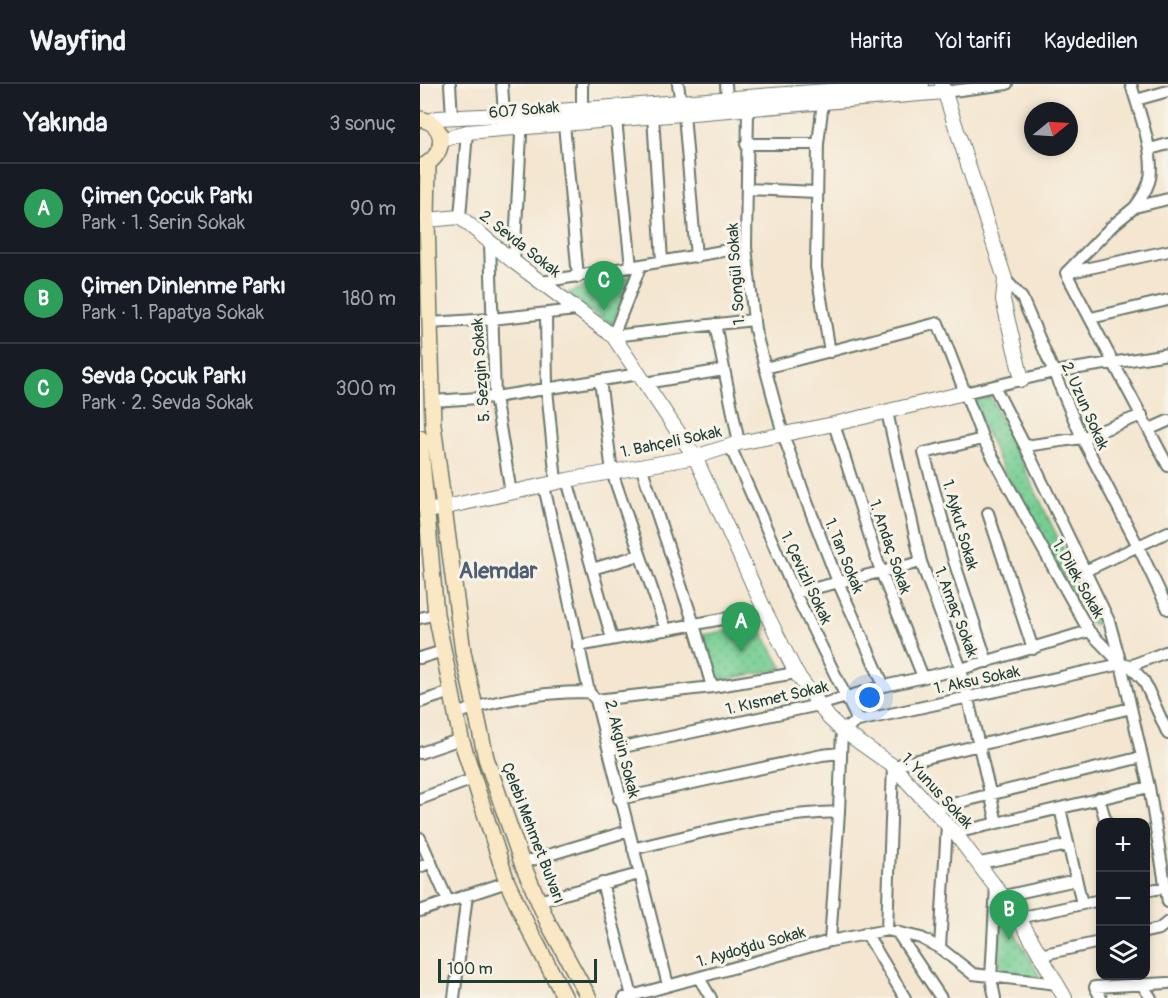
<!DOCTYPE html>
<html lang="tr">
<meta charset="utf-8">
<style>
:root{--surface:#171b24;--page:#20242c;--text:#f1f3f6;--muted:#9ea1a6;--line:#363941;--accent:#7c3aed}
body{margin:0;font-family:Pangolin,sans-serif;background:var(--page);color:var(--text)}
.controls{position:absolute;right:18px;bottom:18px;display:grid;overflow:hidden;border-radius:12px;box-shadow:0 3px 9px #0003}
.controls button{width:54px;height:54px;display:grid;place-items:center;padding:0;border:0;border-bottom:2px solid var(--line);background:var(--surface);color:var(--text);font:30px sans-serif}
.compass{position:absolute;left:604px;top:18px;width:54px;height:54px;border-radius:50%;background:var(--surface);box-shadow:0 3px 9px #0003;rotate:72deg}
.scale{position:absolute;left:18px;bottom:15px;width:159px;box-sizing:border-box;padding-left:6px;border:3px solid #1f3d34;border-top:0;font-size:16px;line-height:21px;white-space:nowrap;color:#1f3d34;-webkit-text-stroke:4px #f7f3e8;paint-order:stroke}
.you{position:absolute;left:450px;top:614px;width:21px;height:21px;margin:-15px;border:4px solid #fff;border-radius:50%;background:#1a73e8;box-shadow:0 0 0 9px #1a73e833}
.badge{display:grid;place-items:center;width:39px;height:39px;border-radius:50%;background:var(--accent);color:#fff;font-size:20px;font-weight:700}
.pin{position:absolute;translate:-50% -50px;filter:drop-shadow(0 2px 3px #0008)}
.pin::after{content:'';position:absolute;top:32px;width:21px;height:18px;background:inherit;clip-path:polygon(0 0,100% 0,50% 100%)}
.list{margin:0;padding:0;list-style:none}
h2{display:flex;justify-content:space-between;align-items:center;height:78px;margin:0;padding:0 24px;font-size:26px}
h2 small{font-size:20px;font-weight:400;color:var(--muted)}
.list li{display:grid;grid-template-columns:39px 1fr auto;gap:18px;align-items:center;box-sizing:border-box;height:90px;padding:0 24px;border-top:2px solid var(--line)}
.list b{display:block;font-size:22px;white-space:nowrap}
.list p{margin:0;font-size:20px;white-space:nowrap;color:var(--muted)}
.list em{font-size:20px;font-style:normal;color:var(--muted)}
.icon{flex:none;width:33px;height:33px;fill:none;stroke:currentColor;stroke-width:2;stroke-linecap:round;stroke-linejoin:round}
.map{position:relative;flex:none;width:748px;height:914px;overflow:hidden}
header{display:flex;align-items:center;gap:36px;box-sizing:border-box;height:84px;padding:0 30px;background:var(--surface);border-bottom:2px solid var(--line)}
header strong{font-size:28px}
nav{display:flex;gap:33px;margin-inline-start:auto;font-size:21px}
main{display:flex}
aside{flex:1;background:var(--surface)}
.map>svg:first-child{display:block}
.grass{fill:url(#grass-dots);stroke:#4a8664;stroke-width:1.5}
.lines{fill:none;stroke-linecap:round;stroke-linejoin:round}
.minor-casing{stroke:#6a786b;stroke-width:14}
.tertiary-casing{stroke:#6a786b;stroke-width:16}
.secondary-casing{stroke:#6a786b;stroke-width:18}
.minor{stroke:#fff;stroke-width:10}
.tertiary{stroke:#fff;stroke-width:14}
.secondary{stroke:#fae7c3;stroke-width:15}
.labels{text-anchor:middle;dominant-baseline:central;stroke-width:6;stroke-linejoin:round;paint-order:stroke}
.street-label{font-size:16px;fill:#1f3d34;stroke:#f7f3e8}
.district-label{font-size:22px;font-weight:bold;fill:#4f5e71;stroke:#f7f3e8}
</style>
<header>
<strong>Wayfind</strong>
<nav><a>Harita</a><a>Yol tarifi</a><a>Kaydedilen</a></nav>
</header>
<main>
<aside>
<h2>Yakında<small>3 sonuç</small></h2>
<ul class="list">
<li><span class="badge" style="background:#2e9e5b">A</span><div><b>Çimen Çocuk Parkı</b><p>Park · 1. Serin Sokak</p></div><em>90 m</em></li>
<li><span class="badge" style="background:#2e9e5b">B</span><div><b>Çimen Dinlenme Parkı</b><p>Park · 1. Papatya Sokak</p></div><em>180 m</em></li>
<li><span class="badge" style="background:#2e9e5b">C</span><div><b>Sevda Çocuk Parkı</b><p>Park · 2. Sevda Sokak</p></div><em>300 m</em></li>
</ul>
</aside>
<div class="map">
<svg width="748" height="914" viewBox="0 0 748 914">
<defs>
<pattern id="grass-dots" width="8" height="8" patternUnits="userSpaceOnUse" patternTransform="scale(1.5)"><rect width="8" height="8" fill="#76ce93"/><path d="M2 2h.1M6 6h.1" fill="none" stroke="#60a879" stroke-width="1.8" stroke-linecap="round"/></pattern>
</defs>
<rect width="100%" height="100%" fill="#f7f3e8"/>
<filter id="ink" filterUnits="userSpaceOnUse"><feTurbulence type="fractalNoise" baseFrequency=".0167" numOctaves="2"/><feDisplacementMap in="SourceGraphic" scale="12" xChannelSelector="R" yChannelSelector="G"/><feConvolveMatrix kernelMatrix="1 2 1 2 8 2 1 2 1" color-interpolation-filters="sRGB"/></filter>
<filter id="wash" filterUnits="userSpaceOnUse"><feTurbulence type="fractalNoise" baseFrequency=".008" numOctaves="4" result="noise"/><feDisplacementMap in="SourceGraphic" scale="24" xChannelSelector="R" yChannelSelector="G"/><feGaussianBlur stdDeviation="1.35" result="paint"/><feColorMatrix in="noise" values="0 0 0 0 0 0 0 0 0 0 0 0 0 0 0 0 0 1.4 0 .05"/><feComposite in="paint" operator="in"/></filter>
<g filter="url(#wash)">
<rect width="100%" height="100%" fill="#f4e6d0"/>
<path class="grass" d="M211 192 192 241 148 213V209L178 197Z
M570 312 678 538 675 541 668 537 584 388 552 318Z
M338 540 363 585 296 597 283 551Z
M580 823 621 894 579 890Z"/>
</g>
<g filter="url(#ink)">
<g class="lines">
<g class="minor-casing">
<path id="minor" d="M30 0 32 33
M82 0 84 31
M162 0V26
M258 0 261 19
M306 0 307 15
M711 0C718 25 737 74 729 98 726 107 721 115 715 123
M524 8 587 0
M716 16 748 7
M328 24 326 163 335 246 363 350 387 418 418 498 464 602
M402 26 398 60 396 184 410 268
M264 30 276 173
M233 32 242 177
M196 35 211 183
M144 40 158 193
M326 60H398
M730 65 748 60
M327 105 396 108
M40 133 47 48
M70 159 75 313 91 409
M94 178 101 51
M221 181 193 252 333 236
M646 189 748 382
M646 189 692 142 715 123 748 115
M646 189 748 167
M585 195 602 214 662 354 718 462 748 525
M122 198 326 163
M126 230 127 305 136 398
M671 234 748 216
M10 239 72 235 156 226
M295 240 319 359
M345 284 518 239 563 355 620 460 669 547 701 580 710 582 724 597 748 650
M180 296 192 388 246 546
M225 299 304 286
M574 302 605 362 689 537 701 580 729 703 748 818
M544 309 634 288 748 270
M12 317 75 313 219 290
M467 328 501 478 541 585 577 739
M414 340 461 488 503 593
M730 345 748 337
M563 355 504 369 534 477 567 578
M310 362 375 509 438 637
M605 362 662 354 722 331
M221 382 274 540 292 603
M147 396 192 555
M124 402 169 608 176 616 248 901
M568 429 613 565
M172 485 220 471
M665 487 748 448
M375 509 501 478
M0 534 16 530
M158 562 345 527
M0 574 23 567
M710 582 748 567
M176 616 292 603 376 589
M0 618 31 608
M36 630C78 615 124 608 169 608
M189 666 399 621 464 602 541 585 669 547
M0 669 41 655
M679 714 686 738
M0 715 53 695
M199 715 402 671 420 669
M640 724 662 820
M512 725 722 673
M535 749 729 703
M0 754 28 817
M213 765C283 748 346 730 419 728
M102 779 208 747
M560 779 648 761
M0 783 11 778
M182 799 212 912
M726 807 746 803
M584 812 656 796
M118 817 219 790
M0 827 87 798
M599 834 680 816
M467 846 473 682 711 624
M477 848 521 914
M726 848 739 845 748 838
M446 849 485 914
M410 857 419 728 422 646 438 637 701 580
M520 864 527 740
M620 871 680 858
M716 892 731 914
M279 894 291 914
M34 914 47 811
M204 914 410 857 467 846 501 854 520 864 553 890 637 900
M575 914 571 894 576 801
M681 914 675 903 748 899"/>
</g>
<g class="tertiary-casing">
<path id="tertiary" d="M522 0 585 195 583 216 602 296
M8 38 17 34 84 31 502 0
M20 57 47 48 524 8
M7 136 40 133 94 178 193 252 275 373 345 527 376 589 409 634 422 646 473 682 535 749 599 834 645 914
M13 426 147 396 275 373 319 359 414 340 544 309"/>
</g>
<g class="secondary-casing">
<path id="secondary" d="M0 35C29 40 26 74 0 83
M8 80 7 136 13 341 43 568 66 674 102 779 128 839 169 914
M0 354 16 530 41 655 87 798 108 843 145 914"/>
</g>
<use href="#minor" class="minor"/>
<use href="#tertiary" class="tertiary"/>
<use href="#secondary" class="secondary"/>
</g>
</g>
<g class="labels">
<g class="street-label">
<text transform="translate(104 26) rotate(-5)">607 Sokak</text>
<text transform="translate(100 160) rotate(38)">2. Sevda Sokak</text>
<text transform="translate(316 190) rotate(-94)">1. Songül Sokak</text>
<text transform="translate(61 286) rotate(-94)">5. Sezgin Sokak</text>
<text transform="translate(665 322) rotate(66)">2. Uzun Sokak</text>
<text transform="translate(251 358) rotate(-12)">1. Bahçeli Sokak</text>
<text transform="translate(540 441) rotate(74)">1. Aykut Sokak</text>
<text transform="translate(470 463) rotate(71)">1. Andaç Sokak</text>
<text transform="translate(424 472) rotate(68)">1. Tan Sokak</text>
<text transform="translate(386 494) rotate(65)">1. Çevizli Sokak</text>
<text transform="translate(658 495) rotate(60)">1. Dilek Sokak</text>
<text transform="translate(536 528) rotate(69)">1. Amaç Sokak</text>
<text transform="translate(557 596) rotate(-12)">1. Aksu Sokak</text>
<text transform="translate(357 614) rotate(-13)">1. Kısmet Sokak</text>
<text transform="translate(202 665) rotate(76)">2. Akgün Sokak</text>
<text transform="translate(517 707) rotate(47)">1. Yunus Sokak</text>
<text transform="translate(113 749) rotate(69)">Çelebi Mehmet Bulvarı</text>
<text transform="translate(331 863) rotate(-16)">1. Aydoğdu Sokak</text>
</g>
<g class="district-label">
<text x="78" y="487">Alemdar</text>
</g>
</g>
</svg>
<div class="controls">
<button>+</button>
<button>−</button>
<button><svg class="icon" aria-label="layers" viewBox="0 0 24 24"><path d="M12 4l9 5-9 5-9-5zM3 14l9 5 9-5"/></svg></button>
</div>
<svg class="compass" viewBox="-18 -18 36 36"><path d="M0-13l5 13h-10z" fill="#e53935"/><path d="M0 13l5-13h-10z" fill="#9ea1a6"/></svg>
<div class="scale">100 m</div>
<div class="you"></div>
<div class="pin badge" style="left:321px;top:568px;background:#2e9e5b">A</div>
<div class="pin badge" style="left:589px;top:856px;background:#2e9e5b">B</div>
<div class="pin badge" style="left:184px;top:227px;background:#2e9e5b">C</div>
</div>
</main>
